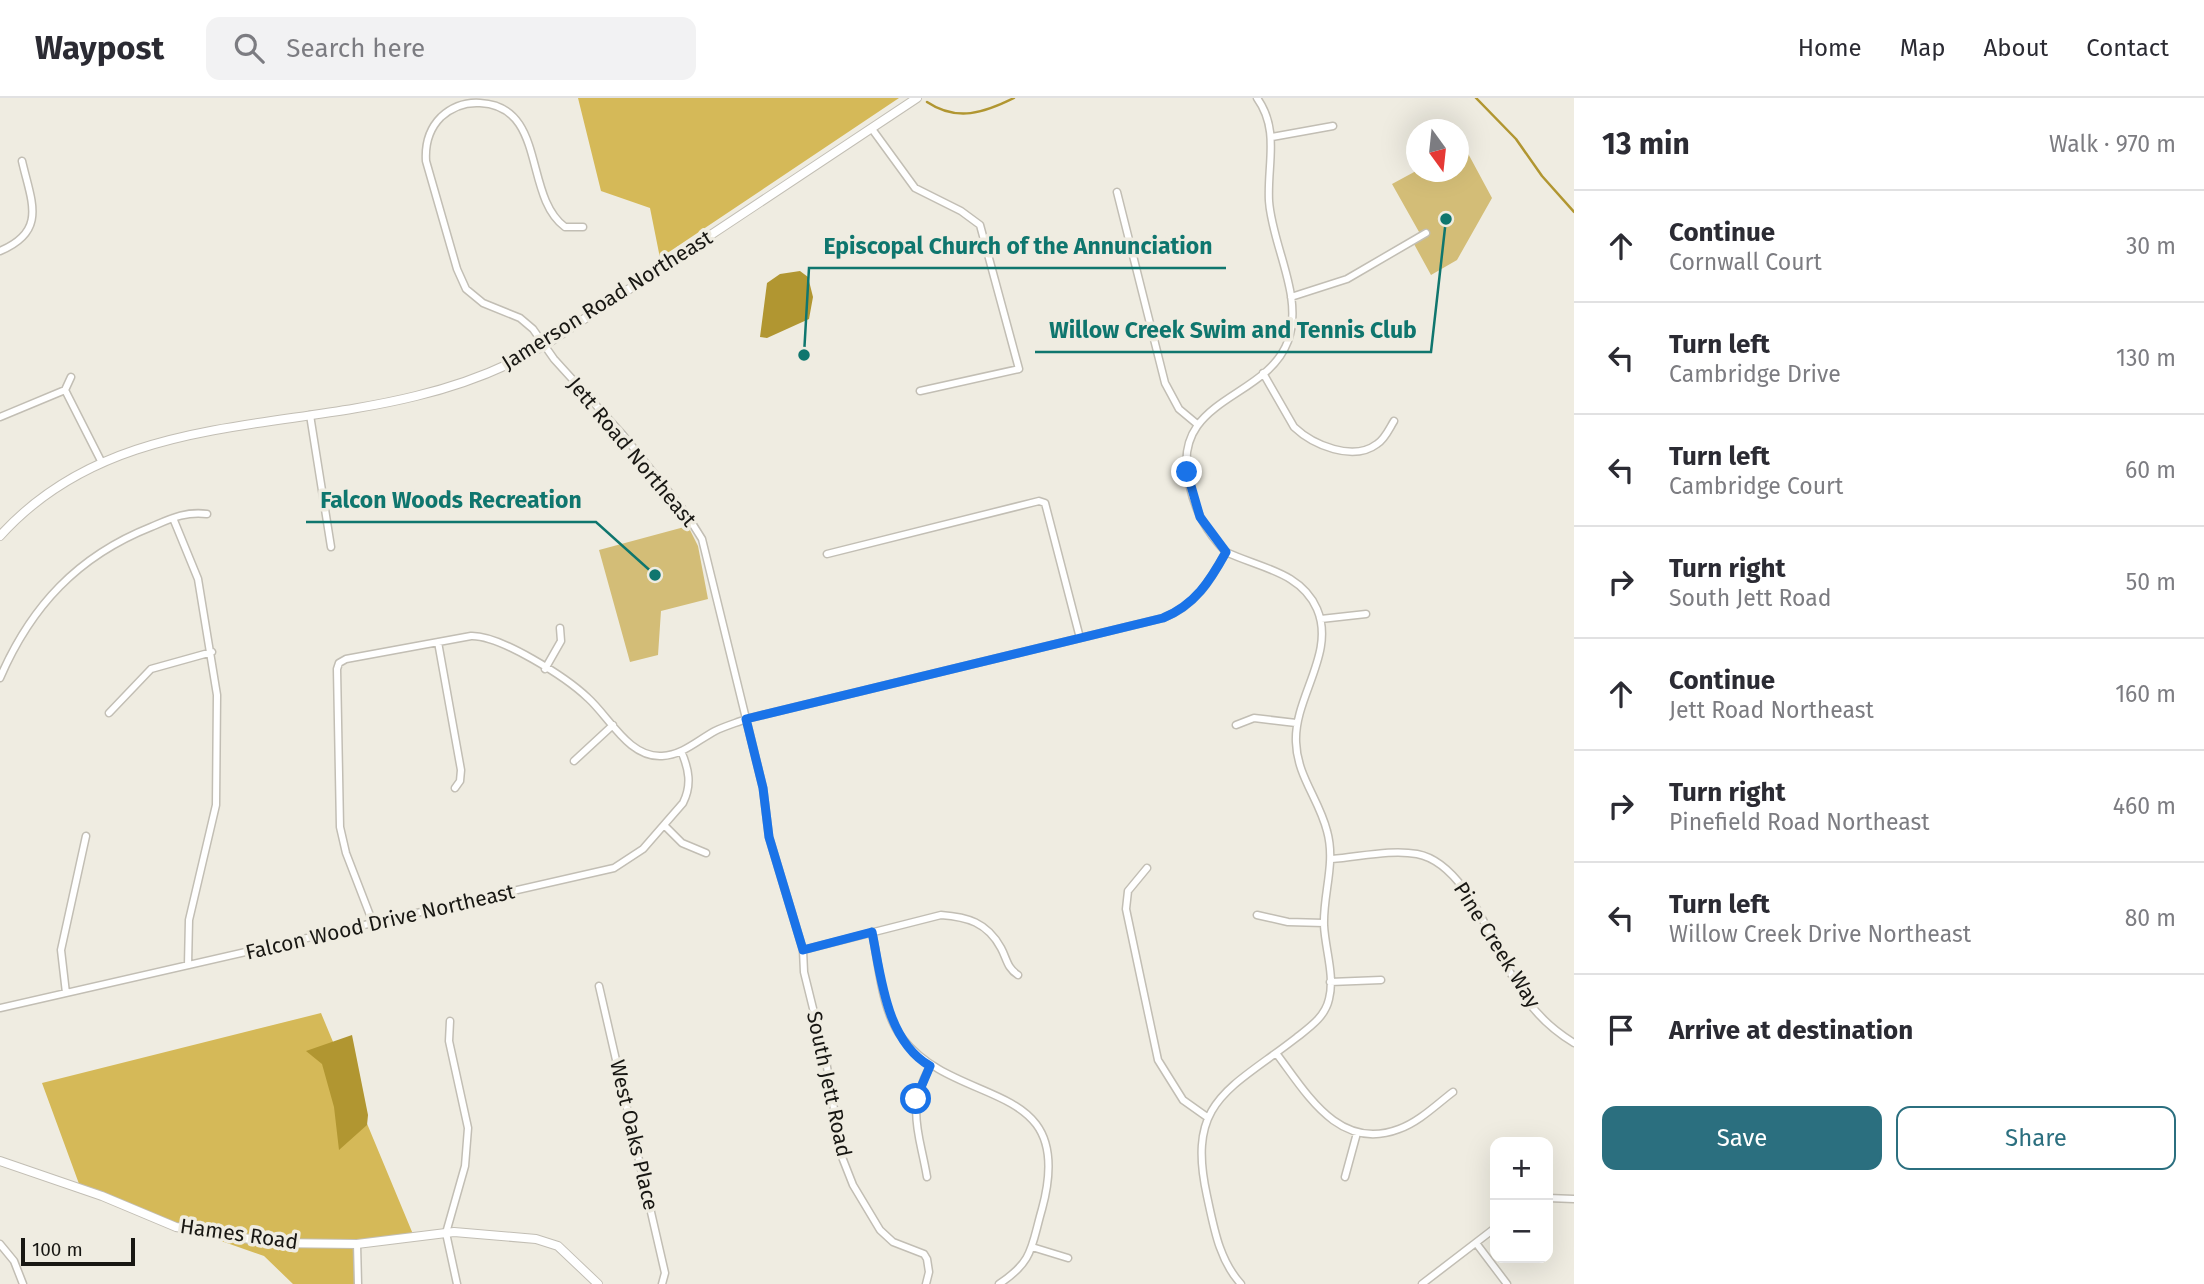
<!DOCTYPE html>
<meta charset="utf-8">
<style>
:root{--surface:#fff;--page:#f2f2f3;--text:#2b2b33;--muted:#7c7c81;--line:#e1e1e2;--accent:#2b6f7f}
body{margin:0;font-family:"Fira Sans",sans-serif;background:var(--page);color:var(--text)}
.controls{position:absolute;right:21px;bottom:21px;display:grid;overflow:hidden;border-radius:14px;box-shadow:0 7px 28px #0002}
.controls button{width:63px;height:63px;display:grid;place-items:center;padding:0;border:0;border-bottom:2px solid var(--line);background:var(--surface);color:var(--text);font:35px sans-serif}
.compass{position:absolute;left:1406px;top:21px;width:63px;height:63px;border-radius:50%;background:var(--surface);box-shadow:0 7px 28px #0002;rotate:165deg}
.scale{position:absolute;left:21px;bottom:18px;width:114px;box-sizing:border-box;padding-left:7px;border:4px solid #181713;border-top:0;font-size:19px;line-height:24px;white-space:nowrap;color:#181713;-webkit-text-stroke:5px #efece1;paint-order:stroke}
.stop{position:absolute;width:21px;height:21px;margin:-16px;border:5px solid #1a73e8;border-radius:50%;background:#fff}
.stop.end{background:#1a73e8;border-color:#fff;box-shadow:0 2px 7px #0008}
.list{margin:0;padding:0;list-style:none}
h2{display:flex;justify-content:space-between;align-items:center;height:91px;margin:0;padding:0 28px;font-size:30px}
h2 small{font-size:23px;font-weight:400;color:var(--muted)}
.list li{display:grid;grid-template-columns:46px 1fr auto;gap:21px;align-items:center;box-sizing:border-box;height:112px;padding:0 28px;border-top:2px solid var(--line)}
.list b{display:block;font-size:26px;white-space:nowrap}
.list p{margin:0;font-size:23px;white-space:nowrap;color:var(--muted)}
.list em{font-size:23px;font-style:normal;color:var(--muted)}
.actions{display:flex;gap:14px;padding:21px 28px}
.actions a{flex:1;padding:16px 0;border:2px solid var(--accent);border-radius:14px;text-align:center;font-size:24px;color:var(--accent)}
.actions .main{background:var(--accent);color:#fff}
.icon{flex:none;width:38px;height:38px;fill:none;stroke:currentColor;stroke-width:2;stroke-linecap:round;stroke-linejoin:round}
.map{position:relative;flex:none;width:1574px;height:1186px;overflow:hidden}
header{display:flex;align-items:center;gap:42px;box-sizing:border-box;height:98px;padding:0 35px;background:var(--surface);border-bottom:2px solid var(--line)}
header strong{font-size:33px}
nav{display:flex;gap:38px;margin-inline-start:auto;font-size:24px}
.search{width:490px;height:63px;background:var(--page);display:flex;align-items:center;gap:18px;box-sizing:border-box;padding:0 24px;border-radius:14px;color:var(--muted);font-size:26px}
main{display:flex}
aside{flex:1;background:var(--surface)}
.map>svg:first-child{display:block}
.green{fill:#d3bd77}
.forest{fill:#d5b958}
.water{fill:#b19631}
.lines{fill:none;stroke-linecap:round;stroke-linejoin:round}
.stream{stroke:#b19631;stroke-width:2.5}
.minor-casing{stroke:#c2beb4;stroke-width:9}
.tertiary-casing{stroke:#c2beb4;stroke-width:10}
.minor{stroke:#fff;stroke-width:6}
.tertiary{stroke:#fff;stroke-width:8}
.route{stroke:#1a73e8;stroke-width:9}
.labels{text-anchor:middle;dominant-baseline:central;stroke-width:7;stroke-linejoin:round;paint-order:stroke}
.street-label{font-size:21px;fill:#181713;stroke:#efece1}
.leader{fill:none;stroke:#0f766e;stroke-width:2.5}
.callout-dot{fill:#0f766e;stroke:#efece1;stroke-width:2.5}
.callout-label{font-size:23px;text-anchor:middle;font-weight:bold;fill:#0f766e;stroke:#efece1;stroke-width:7;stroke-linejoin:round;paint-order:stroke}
</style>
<header>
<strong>Waypost</strong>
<div class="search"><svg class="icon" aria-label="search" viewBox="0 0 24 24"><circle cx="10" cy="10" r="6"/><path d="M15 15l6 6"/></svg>Search here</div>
<nav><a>Home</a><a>Map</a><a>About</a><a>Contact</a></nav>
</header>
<main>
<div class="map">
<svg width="1574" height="1186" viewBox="0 0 1574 1186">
<rect width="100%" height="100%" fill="#efece1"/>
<path class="green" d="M1464 48 1492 100 1457 162 1431 177 1414 146 1423 141 1392 86 1416 73 1458 74 1459 50Z
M688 428 698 448 708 501 661 513 658 557 630 564 599 452Z"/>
<path class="forest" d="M578 0H899L660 160 650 110 601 93Z
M321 915 415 1141 356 1148 358 1186H293L264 1158 82 1094 42 985Z"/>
<path class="water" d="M800 173 808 179 813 199 809 221 767 240 760 239 767 185 780 176Z
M352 937 368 1017 367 1027 339 1052 334 1009 322 966 306 953Z"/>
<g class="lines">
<path class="stream" d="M1476 0 1516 41 1542 78 1574 114
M927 4C957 24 984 15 1014 0"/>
<g class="minor-casing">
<path id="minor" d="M872 31 915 90 961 113 980 127 1019 271 920 293
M1272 39 1333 28
M1117 94 1165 285 1179 311 1197 326
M583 129H565C523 98 547 8 480 5 465 4 452 9 441 19 429 31 425 47 426 63L457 171 466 191 483 205 520 220 533 231 554 261 623 337 685 414 702 441 763 690 769 739 803 852 804 874 826 963 842 1059 853 1087 880 1132 893 1144 924 1156 927 1161 929 1174 926 1186
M0 153C48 133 31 103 22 63
M1291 199 1347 181 1426 135
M1263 275 1294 329C1313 347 1353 364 1377 346 1385 341 1389 331 1394 323
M65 292 71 279
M310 317 331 449
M0 319 65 292 101 363
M173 420 198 481 217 597 216 707 189 822 188 867
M827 456 1039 403 1045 405 1080 540
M1321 521 1366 516
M438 544 461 672 460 683 455 690
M545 571 561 543 560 530
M0 580C31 508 78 458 151 429 170 421 186 413 207 416
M109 615 151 571 212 554
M1236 627 1254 620 1296 625
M574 663 613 627
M665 728 682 745 706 755
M1332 761C1359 759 1391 751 1417 756 1471 766 1497 863 1527 902 1539 919 1556 934 1574 945
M1147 770 1128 793 1126 811 1158 962 1183 1002 1207 1019
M1257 817 1288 824 1324 825
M373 825 346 755 340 729 337 571 339 565 346 561 471 538C500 537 566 579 588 600 610 620 629 660 662 658 683 657 698 642 715 633 725 628 736 625 746 621L1163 520C1195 508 1210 483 1226 454
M872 834C879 866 881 914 903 941 959 1012 1078 979 1042 1111 1031 1149 1034 1163 999 1186
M803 852 941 817C967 819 987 824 1001 850 1007 861 1007 870 1018 877
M1330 884 1381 882
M599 888 665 1175 662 1186
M66 895 61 852 86 738
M0 910 614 770 643 751 683 705C692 687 689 671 681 653
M450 923 449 943 468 1030 465 1068 446 1135 457 1186
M1276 955C1307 996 1339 1054 1399 1031 1419 1024 1437 1006 1453 994
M927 1079C919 1032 906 1014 930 968
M1345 1079 1357 1035
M1548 1100 1574 1101
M1476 1145 1507 1186
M0 1146 14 1163 23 1186
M357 1146 358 1186
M1032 1149 1068 1160
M1241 1186C1219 1162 1214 1130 1207 1098 1186 1003 1229 992 1296 940 1310 929 1325 919 1329 901 1335 877 1325 851 1324 827 1323 795 1336 765 1327 733 1319 701 1297 678 1296 644 1294 599 1336 555 1317 511 1301 474 1260 470 1226 454 1206 434 1195 413 1189 385 1169 299 1266 303 1288 243 1304 198 1272 148 1269 103 1267 66 1280 32 1257 0
M1422 1186 1495 1130"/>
</g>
<g class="tertiary-casing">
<path id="tertiary" d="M0 438C109 317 271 334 416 298 462 287 504 271 545 247L917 0
M0 1063 102 1098 176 1129 274 1145 357 1146 454 1134 536 1141 558 1148 598 1186"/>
</g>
<use href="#minor" class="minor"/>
<use href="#tertiary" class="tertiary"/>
</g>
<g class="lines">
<path class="route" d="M916 1001 930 968C886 943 881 878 872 834L803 852 769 739 763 690 746 621 1163 520C1195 507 1210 483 1226 454L1200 419 1187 374"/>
</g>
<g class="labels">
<g class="street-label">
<text transform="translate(607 202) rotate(-32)">Jamerson Road Northeast</text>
<text transform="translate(632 354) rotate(50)">Jett Road Northeast</text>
<text transform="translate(380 824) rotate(-13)">Falcon Wood Drive Northeast</text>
<text transform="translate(1497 847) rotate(58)">Pine Creek Way</text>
<text transform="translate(829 986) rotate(78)">South Jett Road</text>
<text transform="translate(634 1037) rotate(77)">West Oaks Place</text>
<text transform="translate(239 1136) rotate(8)">Hames Road</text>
</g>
</g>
<path class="leader" d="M804 257L809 170H1226M1446 121L1431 254H1035M655 477L596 424H306"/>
<g class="callout-dot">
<circle cx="804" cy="257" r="7"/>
<circle cx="1446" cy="121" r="7"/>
<circle cx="655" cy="477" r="7"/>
</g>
<g class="callout-label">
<text x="1018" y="156">Episcopal Church of the Annunciation</text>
<text x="1233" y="240">Willow Creek Swim and Tennis Club</text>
<text x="451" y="410">Falcon Woods Recreation</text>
</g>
</svg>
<div class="controls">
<button>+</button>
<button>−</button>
</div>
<svg class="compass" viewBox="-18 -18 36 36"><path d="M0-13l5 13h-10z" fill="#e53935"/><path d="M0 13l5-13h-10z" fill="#7c7c81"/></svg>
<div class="scale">100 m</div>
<div class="stop" style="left:916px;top:1001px"></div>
<div class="stop end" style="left:1187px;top:374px"></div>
</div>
<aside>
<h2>13 min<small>Walk · 970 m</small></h2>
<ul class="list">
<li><svg class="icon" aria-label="ahead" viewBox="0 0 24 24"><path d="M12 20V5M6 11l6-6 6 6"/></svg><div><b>Continue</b><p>Cornwall Court</p></div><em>30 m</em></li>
<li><svg class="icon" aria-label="left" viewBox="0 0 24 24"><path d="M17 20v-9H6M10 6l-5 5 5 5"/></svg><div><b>Turn left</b><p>Cambridge Drive</p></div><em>130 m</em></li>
<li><svg class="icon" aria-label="left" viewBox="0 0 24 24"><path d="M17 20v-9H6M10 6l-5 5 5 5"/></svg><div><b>Turn left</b><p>Cambridge Court</p></div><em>60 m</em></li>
<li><svg class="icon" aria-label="right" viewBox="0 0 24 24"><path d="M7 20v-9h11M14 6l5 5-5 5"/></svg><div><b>Turn right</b><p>South Jett Road</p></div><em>50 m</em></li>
<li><svg class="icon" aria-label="ahead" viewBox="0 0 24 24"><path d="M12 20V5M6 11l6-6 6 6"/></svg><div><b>Continue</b><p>Jett Road Northeast</p></div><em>160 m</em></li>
<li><svg class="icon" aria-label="right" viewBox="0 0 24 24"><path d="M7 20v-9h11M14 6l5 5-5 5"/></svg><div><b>Turn right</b><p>Pinefield Road Northeast</p></div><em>460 m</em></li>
<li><svg class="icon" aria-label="left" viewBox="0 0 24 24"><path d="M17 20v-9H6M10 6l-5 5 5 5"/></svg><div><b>Turn left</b><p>Willow Creek Drive Northeast</p></div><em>80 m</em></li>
<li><svg class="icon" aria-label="arrive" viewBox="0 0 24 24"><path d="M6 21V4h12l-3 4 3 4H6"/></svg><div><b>Arrive at destination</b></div></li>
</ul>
<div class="actions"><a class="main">Save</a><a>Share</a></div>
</aside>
</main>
